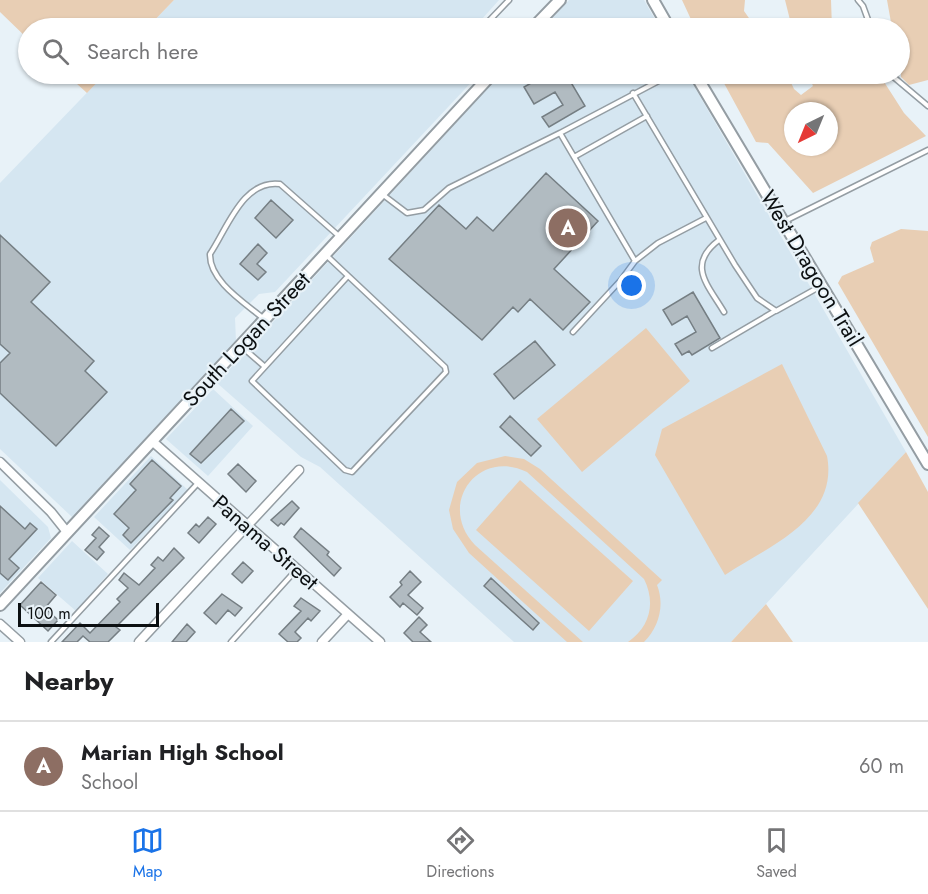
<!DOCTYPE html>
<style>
:root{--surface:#fff;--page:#f2f2f2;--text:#202124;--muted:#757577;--line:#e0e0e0;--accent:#1a73e8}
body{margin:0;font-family:Jost,sans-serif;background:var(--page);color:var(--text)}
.compass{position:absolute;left:784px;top:102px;width:54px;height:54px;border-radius:50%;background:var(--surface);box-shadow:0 2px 4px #0004;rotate:223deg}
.scale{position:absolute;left:18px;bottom:15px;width:141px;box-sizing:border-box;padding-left:6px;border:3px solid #0c1012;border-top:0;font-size:16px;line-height:21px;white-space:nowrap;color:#0c1012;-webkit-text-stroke:4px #e8f2f8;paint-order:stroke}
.you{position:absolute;left:632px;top:286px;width:21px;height:21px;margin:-15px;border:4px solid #fff;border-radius:50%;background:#1a73e8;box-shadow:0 0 0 9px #1a73e833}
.badge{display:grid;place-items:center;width:39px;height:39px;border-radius:50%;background:var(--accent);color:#fff;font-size:20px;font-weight:700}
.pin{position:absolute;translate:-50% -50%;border:3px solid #fff;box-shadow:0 2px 6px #0006}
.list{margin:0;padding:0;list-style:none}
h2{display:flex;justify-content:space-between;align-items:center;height:78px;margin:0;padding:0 24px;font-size:26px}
h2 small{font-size:20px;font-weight:400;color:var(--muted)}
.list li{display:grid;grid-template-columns:39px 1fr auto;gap:18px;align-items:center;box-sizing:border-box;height:90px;padding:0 24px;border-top:2px solid var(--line)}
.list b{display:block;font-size:22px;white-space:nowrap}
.list p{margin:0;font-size:20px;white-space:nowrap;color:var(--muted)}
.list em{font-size:20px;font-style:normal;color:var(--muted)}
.icon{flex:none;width:33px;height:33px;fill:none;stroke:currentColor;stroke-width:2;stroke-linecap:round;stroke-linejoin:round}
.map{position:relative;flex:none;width:928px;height:642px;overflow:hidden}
.search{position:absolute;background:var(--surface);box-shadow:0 2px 4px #0004;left:18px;right:18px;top:18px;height:66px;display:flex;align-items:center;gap:15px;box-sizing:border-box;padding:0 21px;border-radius:33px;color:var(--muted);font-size:22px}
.sheet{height:168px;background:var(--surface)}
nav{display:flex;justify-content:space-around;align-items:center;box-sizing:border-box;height:84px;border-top:2px solid var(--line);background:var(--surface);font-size:16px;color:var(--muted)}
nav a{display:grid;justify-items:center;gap:3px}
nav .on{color:var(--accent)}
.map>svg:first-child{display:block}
.built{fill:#d5e6f1}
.green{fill:#e8ceb4;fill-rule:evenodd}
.building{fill:#b1bbc1;stroke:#757e83;stroke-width:1.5}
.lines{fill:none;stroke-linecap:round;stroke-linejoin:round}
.service-casing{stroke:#949da3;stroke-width:7}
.minor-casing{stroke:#949da3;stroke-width:11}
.tertiary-casing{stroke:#949da3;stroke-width:14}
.service{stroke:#fff;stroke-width:4}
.minor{stroke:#fff;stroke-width:8}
.tertiary{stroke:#fff;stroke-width:10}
.labels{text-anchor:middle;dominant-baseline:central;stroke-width:4.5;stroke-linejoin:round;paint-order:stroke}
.street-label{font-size:22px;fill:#0c1012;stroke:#e8f2f8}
</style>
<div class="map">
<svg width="928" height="642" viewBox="0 0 928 642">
<rect width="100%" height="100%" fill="#e8f2f8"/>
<path class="built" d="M174 0H499L474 28H147Z
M569 0H644L660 28H543Z
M105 74H479L275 292 259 294 235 318 236 341 72 517 0 449V183Z
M501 74H687L906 452 731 642H514L320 467 301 457 217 383Z
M213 389 253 426 208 476 166 439Z
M151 456 188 490 130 550 94 517Z
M0 480 48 527 51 538 0 593Z
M72 541 108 574 76 611 38 578Z"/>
<path class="green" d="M0 0H174L147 28H28V39L0 12Z
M682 0H745L744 11 756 28H695Z
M785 0H831L832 28H792Z
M887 0H928V80L909 85 901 77 900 28H892Z
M66 74H105L87 93Z
M719 74H787L794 89 801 95 813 86 808 74H879L904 113 926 136 813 193 768 143 756 142ZM793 111H829V147H793Z
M901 229 928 231V437L838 283 842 276 874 262 870 248 872 242Z
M646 328 690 381 582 472 537 419Z
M782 364 827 456C839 519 769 546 725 575L655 455 662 429Z
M906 452 928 492V609L858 503Z
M505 456 524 459 540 469 662 580 657 585C665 605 659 627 644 642H628C650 627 656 603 644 579L527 472C477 448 437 505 475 545L583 642H567L469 553 453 529 449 510 457 482 477 463Z
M520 480 633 581 589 631 476 530Z
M766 604 793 642H731Z"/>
<path class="building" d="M547 74H566L585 106 549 127 542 117 563 105 555 92 534 104 524 87Z
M546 173 598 221 554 269 590 302 563 330 530 299 518 312 513 307 482 340 389 259 439 205 466 229 477 217 493 231Z
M271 200 293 220 276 238 255 218Z
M0 235 50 282 31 302 94 361 85 371 107 392 56 446 0 393V363L10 353 0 344Z
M258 244 267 253 257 264 266 272 258 280 240 264Z
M693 292 720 338 692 355 689 351 682 355 675 344 696 332 687 316 672 325 663 310Z
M535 341 555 365 514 399 494 374Z
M231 409 244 421 201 463 190 454Z
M510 416 541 446 531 456 500 427Z
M152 460 181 486 170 498 173 500 131 543 123 535 129 528 114 514 136 490 130 484Z
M238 464 256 481 246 492 228 474Z
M292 501 299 508 284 525 281 523 278 526 271 520Z
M0 506 25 529 30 523 37 529 9 559 19 568 8 580 0 573Z
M208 517 216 524 199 543 188 533 196 524 199 527Z
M99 527 109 536 99 547 104 552 97 560 85 550 96 538 92 535Z
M301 528 329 552 327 555 341 568 334 576 294 537Z
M174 548 184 558 116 627 120 630 108 642H90L83 636 77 642H62L80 623 90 633 120 602 117 599 128 588 119 580 124 573 139 585 155 568 151 565 158 557 163 561Z
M243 562 253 571 242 583 232 574Z
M410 571 421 582 408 595 423 608 417 615 403 603 400 607 390 597 402 585 400 582Z
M491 578 539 623 533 630 484 586Z
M41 582 56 595 45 608 58 620 48 631 20 605Z
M222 594 242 608 235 616 228 610 216 624 204 613Z
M301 598 320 611 311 621 308 618 295 632 301 638 297 642H288L279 634 301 611 294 606Z
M419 617 427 625 420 632 431 642H413L404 633Z
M187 624 195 632 186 642H172Z"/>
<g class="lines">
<g class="service-casing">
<path id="service" d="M858 0 863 6 871 28
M488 28 486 24 509 0
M890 74 928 106
M633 93 735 265 757 298 776 311 821 286
M560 133 635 261
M574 157 647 116
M382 194 407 213 424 210 449 188 560 133 672 74
M785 221 928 150
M719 240C686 265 708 285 724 312
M327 256 445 367 446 372 352 472 345 470 252 381 348 276
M264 319C245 303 209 281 210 254 227 229 243 179 280 184L340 237
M573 332 621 280 635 261 658 243 706 218
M241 346 264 366
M712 348 775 311
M51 642 198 483
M231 642 297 569"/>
</g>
<g class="minor-casing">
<path id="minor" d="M152 441 380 642
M0 462 51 512 67 532
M0 624 20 642
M139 642 299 470
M322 642 348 614"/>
</g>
<g class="tertiary-casing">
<path id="tertiary" d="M653 0 669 28
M533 28 560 0
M695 74 928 464
M0 605 492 74"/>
</g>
<use href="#service" class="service"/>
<use href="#minor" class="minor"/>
<use href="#tertiary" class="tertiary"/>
</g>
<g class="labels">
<g class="street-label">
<text transform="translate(812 268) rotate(59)">West Dragoon Trail</text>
<text transform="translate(246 339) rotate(-47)">South Logan Street</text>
<text transform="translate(266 542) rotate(41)">Panama Street</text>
</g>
</g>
</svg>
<svg class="compass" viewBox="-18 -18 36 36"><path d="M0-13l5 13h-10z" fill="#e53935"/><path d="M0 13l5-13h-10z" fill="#757577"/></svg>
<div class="scale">100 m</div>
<div class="you"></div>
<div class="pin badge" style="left:568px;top:228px;background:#8d6e63">A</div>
<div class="search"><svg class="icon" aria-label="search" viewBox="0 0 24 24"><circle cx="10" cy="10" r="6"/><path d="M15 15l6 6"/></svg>Search here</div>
</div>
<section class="sheet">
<h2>Nearby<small></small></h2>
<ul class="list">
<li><span class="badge" style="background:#8d6e63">A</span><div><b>Marian High School</b><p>School</p></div><em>60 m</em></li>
</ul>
</section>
<nav>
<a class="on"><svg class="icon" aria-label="map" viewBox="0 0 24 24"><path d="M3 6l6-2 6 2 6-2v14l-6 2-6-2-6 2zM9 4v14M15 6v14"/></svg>Map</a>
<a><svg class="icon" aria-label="directions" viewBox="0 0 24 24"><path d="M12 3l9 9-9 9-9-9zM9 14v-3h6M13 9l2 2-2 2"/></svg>Directions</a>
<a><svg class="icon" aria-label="saved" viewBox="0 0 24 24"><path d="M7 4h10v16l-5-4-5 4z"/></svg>Saved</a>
</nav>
